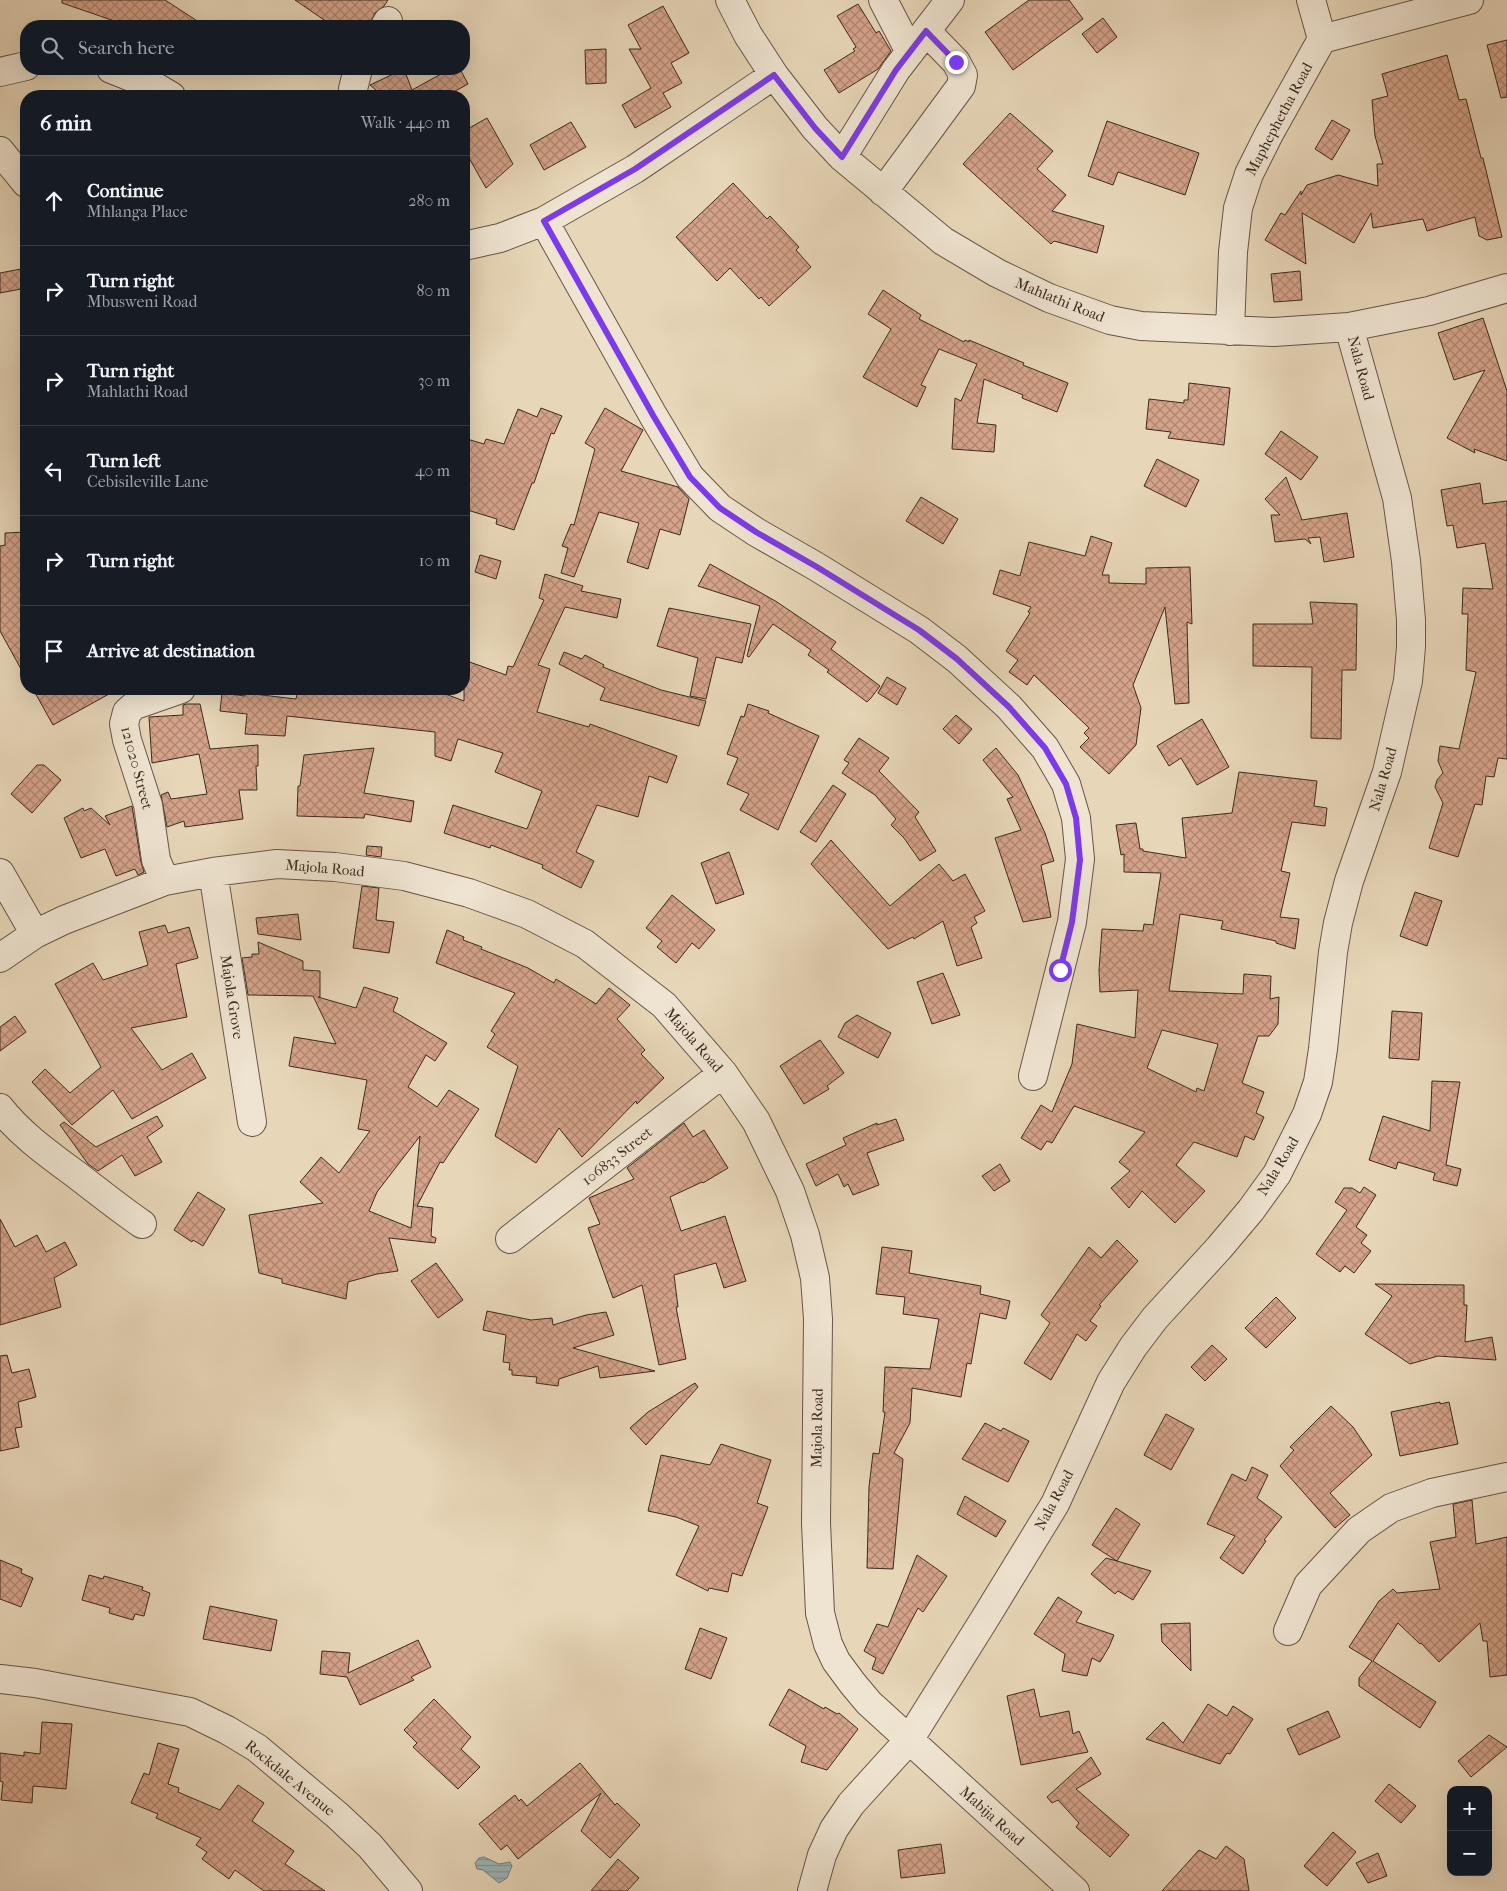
<!DOCTYPE html>
<meta charset="utf-8">
<style>
:root{--surface:#171b24;--page:#242831;--text:#f1f3f6;--muted:#9ea1a6;--line:#363941}
body{margin:0;font-family:"IM FELL French Canon",serif;background:var(--page);color:var(--text)}
.controls{position:absolute;right:15px;bottom:15px;display:grid;overflow:hidden;border-radius:10px;box-shadow:0 5px 20px #0002}
.controls button{width:45px;height:45px;display:grid;place-items:center;padding:0;border:0;border-bottom:1px solid var(--line);background:var(--surface);color:var(--text);font:25px sans-serif}
.stop{position:absolute;width:15px;height:15px;margin:-11px;border:4px solid #7c3aed;border-radius:50%;background:#fff}
.stop.end{background:#7c3aed;border-color:#fff;box-shadow:0 1px 5px #0008}
.list{margin:0;padding:0;list-style:none}
h2{display:flex;justify-content:space-between;align-items:center;height:65px;margin:0;padding:0 20px;font-size:21px}
h2 small{font-size:16px;font-weight:400;color:var(--muted)}
.list li{display:grid;grid-template-columns:32px 1fr auto;gap:15px;align-items:center;box-sizing:border-box;height:90px;padding:0 20px;border-top:1px solid var(--line)}
.list b{display:block;font-size:19px;white-space:nowrap}
.list p{margin:0;font-size:16px;white-space:nowrap;color:var(--muted)}
.list em{font-size:16px;font-style:normal;color:var(--muted)}
.icon{flex:none;width:28px;height:28px;fill:none;stroke:currentColor;stroke-width:2;stroke-linecap:round;stroke-linejoin:round}
.map{position:relative;flex:none;width:1507px;height:1891px;overflow:hidden}
.search{position:absolute;background:var(--surface);box-shadow:0 5px 20px #0002;left:20px;top:20px;width:450px;height:55px;display:flex;align-items:center;gap:12px;box-sizing:border-box;padding:0 18px;border-radius:20px;color:var(--muted);font-size:19px}
.panel{position:absolute;background:var(--surface);box-shadow:0 5px 20px #0002;left:20px;top:90px;width:450px;height:605px;border-radius:20px}
.map>svg:first-child{display:block}
.water{fill:url(#water-rules);stroke:#757e7b}
.building{fill:url(#building-cross-hatch);stroke:#3d2a1f;fill-rule:evenodd}
.lines{fill:none;stroke-linecap:round;stroke-linejoin:round}
.minor-casing{stroke:#685545;stroke-width:30}
.minor{stroke:#efe4d1;stroke-width:28}
.route{stroke:#7c3aed;stroke-width:6}
.labels{text-anchor:middle;dominant-baseline:central;stroke-width:4.5;stroke-linejoin:round;paint-order:stroke}
.street-label{font-size:15px;fill:#3d2a1f;stroke:#efe4d1}
</style>
<div class="map">
<svg width="1507" height="1891" viewBox="0 0 1507 1891">
<defs>
<pattern id="water-rules" width="6" height="5" patternUnits="userSpaceOnUse" patternTransform="scale(1.25)"><rect width="6" height="5" fill="#9bb6b9"/><path d="M0 2.5h6" fill="none" stroke="#809496"/></pattern>
<pattern id="building-cross-hatch" width="8" height="8" patternUnits="userSpaceOnUse" patternTransform="scale(1.25)"><rect width="8" height="8" fill="#d5a38a"/><path d="M0 0l8 8M0 8l8-8" fill="none" stroke="#ae8570"/></pattern>
</defs>
<rect width="100%" height="100%" fill="#e7d6b8"/>
<filter id="stains"><feTurbulence type="fractalNoise" baseFrequency=".004" numOctaves="4"/><feColorMatrix values="0 0 0 0 .2 0 0 0 0 .09 0 0 0 0 .02 0 0 0 .5 -.17"/></filter>
<radialGradient id="worn" r=".72"><stop offset=".6" stop-color="#630" stop-opacity="0"/><stop offset="1" stop-color="#630" stop-opacity=".3"/></radialGradient>
<path class="water" d="M484 1857 499 1864 510 1862 512 1866 507 1878 499 1883 483 1870 477 1869 475 1863 479 1858Z"/>
<path class="building" d="M62 0H165L205 26H129L62 3Z
M295 0H388L384 6 375 13 369 26H333Z
M1029 0H1069L1083 19 1013 70 985 32Z
M858 4 876 33 879 31 891 51 878 69 839 93 824 70 855 51 853 49 856 47 837 16Z
M663 6 689 53 671 63 682 83 663 93 671 107 635 128 622 105 651 88 629 49H641L628 25Z
M1103 18 1117 37 1097 53 1082 34Z
M1507 40V97L1501 98 1487 45Z
M606 49V83L586 84 585 50Z
M1447 55 1459 100 1466 99 1481 158H1483L1502 237 1487 240 1479 236 1475 217 1427 231 1423 219 1373 228 1371 213 1354 243 1302 213 1306 264 1265 240 1281 213 1285 215 1301 191V195L1307 185 1338 175 1378 186 1377 164H1383L1375 136 1372 100 1388 96 1382 74Z
M404 69 412 90 450 69H460L468 84 446 96H383L370 85Z
M1010 113 1053 151 1037 169 1066 195 1052 211 1104 226 1097 253 1054 241 1051 244 963 164Z
M487 118 513 164 486 188 464 149V131Z
M1332 120 1350 130 1332 160 1315 149Z
M1107 121 1199 153 1185 195 1118 172 1113 185 1088 176Z
M571 122 586 147 544 170 530 145Z
M733 183 767 219 770 216 799 247 796 250 811 267 769 306 761 297 759 299 730 268 717 281 676 237Z
M26 268V288L0 293V273Z
M1300 271 1302 300 1274 302 1271 274Z
M883 290 921 315 919 319 964 342 965 340 969 342V340L1024 363 1023 365 1068 383 1057 412 1022 398 1023 395 984 379 977 423 996 425 994 452 952 449 955 398 961 401 977 364 939 349 921 385 926 387 917 407 863 377 891 329 868 314Z
M1483 318 1507 391V461L1474 449 1475 453 1447 438 1485 370 1454 380 1438 333Z
M1189 383 1230 388 1224 445 1168 438 1171 432 1146 429 1149 399 1184 403V400H1188Z
M541 408 562 416 554 434 551 433 534 483H532L514 530 496 524 497 519 464 509V451L467 439 484 444 486 439 504 444 518 409 537 417Z
M605 408 643 430 621 471 678 487 689 499 680 535 660 529 648 569 627 562 639 523 599 512 574 577 561 573 568 548 562 546 571 524 574 525 595 449 585 443Z
M1281 431 1318 457 1301 480 1265 454Z
M1157 459 1199 480 1186 507 1144 486Z
M1286 477 1302 520 1347 513 1354 557 1324 562 1320 537 1308 538 1311 544 1305 539 1275 542 1271 515H1280L1265 499Z
M1480 483 1483 504 1507 501V759L1498 758 1494 777 1486 776 1482 805 1475 804 1458 857 1429 848 1443 803 1435 787 1437 780 1443 773 1438 761 1440 746 1459 749 1476 672 1466 670 1468 614H1462L1463 588 1493 589 1485 543 1457 548 1453 525 1447 526 1441 490Z
M921 497 958 519 943 544 906 521Z
M26 532V678L0 631V546L5 545V533Z
M1091 536 1112 543 1102 575H1109V583L1146 584V568L1190 567 1192 624 1187 622 1189 703 1175 704 1165 607 1133 685 1141 708 1136 745 1109 774 1080 747 1089 738 1084 733 1089 728 1034 675 1027 685 1009 672 1018 660 1006 651 1030 613 1028 612 1031 607 993 594 1000 570 1020 576 1029 542 1085 556Z
M480 555 501 561 496 579 475 572Z
M710 564 777 602 836 642 831 649 880 686 871 698 867 702 827 672 829 670 808 655 811 650 773 624 749 657 747 656 760 606 698 586Z
M545 574 583 586 581 591 621 599 617 618 565 607 538 665 550 669 537 712 589 727 590 724 677 756 667 783 649 776 638 817 597 805 576 852 594 861 581 888 542 868 543 865 491 845 490 848 444 833 453 805 527 829 542 791 495 772 503 753 458 739 451 761 435 756V732L287 716 285 736 245 734 247 714 220 711 222 693 245 696V693L296 699 298 689H432L464 701V660L506 675 508 666 513 667 544 600 539 598Z
M1310 602 1357 604 1356 670H1342L1341 739 1311 738 1312 667 1253 666V624H1313Z
M669 608 751 624 742 663 716 657 706 699 690 696 698 658 657 646Z
M564 652 582 659 585 655 604 665 603 667 661 690 706 701 699 726 600 700 605 688 559 664Z
M887 677 906 688 897 705 878 693Z
M33 689H118L53 725Z
M186 704H200L210 749 258 745V766H256L257 790H239L243 819 185 827 184 821 167 827 161 795 168 792 171 799 207 794 199 754 152 763 149 717 183 715V705Z
M748 704 769 711 768 713 819 736 778 830 740 810 749 794 727 784 738 758 727 754 741 716 744 717Z
M956 715 972 729 959 744 943 729Z
M1202 719 1229 767 1197 785 1181 758 1169 766 1157 746Z
M859 738 889 758 879 771 919 812 915 817 936 851 920 861 904 838 891 825 896 819 875 795 842 773 849 763 844 760Z
M374 748 364 793 414 801 411 822 365 814 364 818 297 816 298 786H300L304 755Z
M996 748 1018 775 1045 833 1054 861 1041 865 1051 917 1023 922 995 838 1021 830 1007 799 1013 797 983 760Z
M37 765H44L61 780 32 813 11 794Z
M1239 772 1317 781 1314 806 1327 808 1325 826 1292 822 1281 871 1290 873 1280 917 1299 919 1295 949 1276 943V941L1221 929 1223 921 1180 914 1169 991 1243 994 1244 974 1271 976 1270 999 1279 997 1278 1024 1269 1036H1258L1242 1083 1264 1092 1256 1113 1264 1117 1254 1140 1245 1136 1237 1157 1194 1142 1176 1165 1205 1191 1175 1223 1142 1191 1129 1208 1111 1188 1130 1171 1119 1162 1145 1132 1074 1106 1052 1143 1047 1141 1041 1150 1021 1138 1041 1105 1052 1112 1072 1064 1077 1024 1135 1038 1138 990 1100 992 1099 970 1102 929 1143 931 1144 924 1153 925 1161 873 1124 872V854L1121 855 1116 825 1136 823 1140 849H1143V851L1186 858 1182 818 1232 813ZM1162 1030 1218 1044 1204 1091 1197 1088 1196 1092 1147 1068Z
M833 785 846 794 816 842 800 832Z
M132 806 141 862 144 872 138 875 135 869 116 876 105 849 81 858 64 818 83 808 84 811 91 808 110 825 105 816Z
M831 840 890 906 939 864 953 881 965 874 985 911 974 917 977 923 971 927 982 958 957 966 943 921 914 939 913 937 888 949 811 864Z
M367 846 382 847 381 857 366 855Z
M729 852 744 894 716 904 701 863Z
M362 886 379 888 376 920 394 922 389 953 353 948Z
M1415 892 1442 901 1427 946 1400 936Z
M672 895 715 930 699 949 692 943 676 963 657 947 662 941 646 928Z
M298 914 301 940 258 934 256 918Z
M165 925 168 933 189 927 198 958 176 964 187 1017 131 1028 162 1070 192 1053 206 1078 132 1119 113 1090 72 1125 32 1082 45 1069 70 1093 101 1067 55 984 93 963 103 980 148 965 139 932Z
M447 930 464 937 463 940 482 947 481 949 528 968 554 983 556 979 596 1004 609 988 630 1005 617 1019 645 1050 641 1054 664 1078 637 1104 636 1101 582 1157 559 1128 536 1163 495 1136 518 1066 487 1047 495 1034 491 1031 515 993 436 963Z
M258 942 303 961V970L320 971V997H318L356 1008 364 987 398 998 393 1011 447 1043 435 1061 426 1055 408 1087 437 1107 449 1090 479 1109 443 1163 440 1162 417 1206 433 1208 431 1236 436 1238 435 1243 389 1238 398 1271 377 1274 348 1282 346 1299 282 1283V1279L259 1273 249 1215 323 1203 300 1182 321 1157 339 1173 370 1131 358 1129 367 1080 289 1066 294 1037 336 1044 313 996 248 995 242 958 252 957V954H259ZM420 1136 413 1209 411 1228 369 1211 377 1192Z
M943 973 960 1015 932 1024 917 982Z
M1392 1011 1422 1013 1419 1060 1389 1058Z
M857 1015 891 1033 878 1058 838 1037 845 1023Z
M15 1016 26 1032 0 1051V1027Z
M820 1040 844 1073 827 1086 829 1089 804 1104 780 1066Z
M1432 1081 1460 1082 1446 1165 1461 1169 1457 1186 1433 1180 1435 1173 1398 1162 1396 1169 1369 1160 1383 1116 1430 1131Z
M157 1116 163 1126 147 1137 162 1162 135 1176 122 1155 98 1171 88 1164 60 1125 64 1122 96 1147Z
M896 1119 904 1140 867 1153 879 1185 853 1195 848 1184 844 1187 838 1174 816 1186 806 1164 846 1145 843 1138 877 1123V1125Z
M684 1123 693 1137 704 1130 728 1168 703 1183 702 1182 670 1197 681 1231 725 1216 746 1281 724 1288 716 1263 674 1275 678 1307H676L686 1359 659 1365 642 1285 613 1298 588 1228 600 1224 589 1198 634 1179 627 1168Z
M1000 1164 1010 1181 994 1191 982 1176Z
M1364 1187 1376 1195 1356 1227 1367 1235 1361 1243 1371 1251 1354 1273 1345 1266 1340 1272 1316 1254 1347 1210 1335 1202 1344 1188H1352L1360 1193Z
M198 1192 225 1209 203 1246 193 1240 192 1242 174 1230Z
M0 1219 15 1247 37 1235 46 1252 65 1242 77 1265 54 1278 61 1307 0 1325Z
M1117 1240 1138 1261 1099 1305 1101 1306 1090 1321 1097 1326 1086 1341 1077 1334 1051 1380 1024 1363 1050 1323 1041 1315 1089 1247 1101 1258Z
M882 1247 912 1251 909 1273 981 1286 980 1294 1010 1301 1006 1319 980 1313 971 1364 967 1363 961 1397 912 1388 910 1423 894 1453 903 1459 893 1569 867 1568 869 1487 873 1453 879 1454 885 1412H883L885 1367 930 1369 939 1319 903 1314 905 1297 876 1294Z
M436 1263 463 1300 438 1318 411 1281Z
M1375 1284 1464 1285V1305H1467L1465 1342 1492 1337 1496 1360 1438 1356 1410 1364 1365 1334 1392 1296Z
M1276 1297 1296 1318 1266 1348 1245 1328Z
M487 1311 531 1320 552 1318 553 1325 586 1315 606 1312 614 1335 573 1348 655 1371 600 1378 598 1366 559 1379 558 1386 536 1383 537 1377 512 1375V1370H509L510 1363 503 1362 506 1335 483 1330Z
M1212 1345 1227 1359 1205 1381 1191 1367Z
M7 1355 12 1373 29 1369 36 1397 18 1402 22 1427 15 1428 19 1447 0 1451V1356Z
M695 1383 698 1387 646 1445 630 1428 648 1412Z
M1440 1402V1404L1449 1402 1458 1444 1400 1456 1391 1412Z
M1331 1406 1353 1427 1372 1455 1330 1493 1350 1515 1335 1528 1280 1466 1294 1450 1290 1447Z
M1166 1414 1194 1429 1171 1470 1144 1455Z
M985 1423 1001 1431 1003 1428 1029 1441 1008 1482 962 1459Z
M721 1444 771 1460 757 1503 768 1507 742 1576 732 1573 728 1592 709 1588 708 1591 676 1575 699 1526 676 1517 648 1511 661 1455 710 1465Z
M1252 1467 1268 1475 1257 1498 1282 1517 1264 1540 1266 1541 1243 1574 1220 1558 1235 1536 1207 1524 1232 1474 1246 1481Z
M965 1496 1006 1521 996 1537 957 1514Z
M1472 1500 1476 1544 1507 1537V1675L1490 1677 1487 1641H1483L1480 1623 1439 1662 1421 1643 1420 1644 1398 1623 1373 1661 1436 1702 1420 1728 1359 1686V1678L1372 1661 1349 1647 1379 1601 1393 1589 1397 1593 1440 1589 1430 1542 1456 1537 1453 1504Z
M1116 1508 1140 1524 1117 1561 1151 1571 1133 1600 1118 1591 1115 1594 1091 1574 1106 1558 1117 1561 1092 1545Z
M917 1555 947 1576 923 1612 918 1608 883 1674 872 1669 876 1658 864 1651 877 1624 888 1627Z
M0 1560 22 1569 21 1573 33 1578 21 1607 0 1599Z
M89 1575 103 1579 104 1576 143 1587 142 1590 150 1593 144 1616 135 1614 133 1620 109 1613 110 1608 82 1600Z
M1058 1597 1082 1612 1076 1622 1114 1635 1109 1647 1100 1662 1092 1658 1087 1676 1062 1671 1065 1654 1034 1634Z
M210 1606 277 1620 271 1651 203 1639Z
M1190 1623 1191 1671 1162 1642 1161 1624Z
M700 1628 727 1638 711 1679 685 1669Z
M418 1640 431 1667 411 1677 414 1680 360 1705 347 1677 320 1674 322 1651 350 1653 348 1673Z
M789 1689 824 1709 825 1707 837 1714 839 1713 858 1729 827 1770 801 1762 806 1746 769 1725Z
M1034 1689 1040 1717 1069 1711 1073 1734 1079 1731 1088 1752 1021 1765 1007 1696Z
M434 1699 471 1737 461 1749 480 1767 458 1789 413 1747 417 1743 404 1730Z
M1208 1704 1227 1716 1233 1706 1253 1719 1230 1754 1227 1753 1220 1764 1146 1739 1163 1722 1183 1743Z
M1328 1711 1340 1737 1299 1755 1287 1729Z
M42 1722 72 1724 66 1789 33 1786 32 1803 1 1800 3 1782 0 1781V1753L24 1756V1752L40 1754Z
M1489 1735 1507 1747 1471 1777 1458 1761Z
M158 1743 179 1749 168 1784 179 1788 178 1792 220 1810 238 1785 264 1803 252 1821 294 1851 285 1864 325 1891H264L235 1870 229 1879 202 1859 207 1852 196 1845 201 1838 156 1818 158 1814 131 1803 144 1773 149 1775Z
M1091 1757 1101 1774 1076 1789 1129 1835 1110 1857 1076 1827 1079 1823 1058 1800 1052 1803 1047 1797Z
M580 1763 615 1805 617 1803 640 1825 610 1858 581 1831 601 1793 518 1859 507 1845 501 1850 479 1824 515 1795 519 1801 521 1799 527 1806Z
M1389 1784 1416 1806 1401 1823 1375 1801Z
M1333 1832 1356 1852 1327 1886 1304 1866Z
M941 1844 945 1873 901 1878 898 1850Z
M1226 1846 1244 1859 1249 1891H1162L1199 1850 1216 1859Z
M1378 1853 1387 1876 1368 1883 1356 1863Z
M618 1859 639 1878 627 1891H591Z"/>
<g class="lines">
<g class="minor-casing">
<path id="minor" d="M730 0 748 35 774 75 815 128 842 157 943 241 997 273 1049 298 1110 320 1141 326 1274 332 1349 327 1429 311 1507 288
M883 0 910 52
M385 26 388 21
M1322 39 1469 0
M111 69 154 86 171 96
M0 72 26 66
M353 96V89L358 69
M0 151 26 183
M842 157 896 70 950 0
M883 192 961 86 963 75 956 62 926 31
M544 221 654 417 690 477 720 508 756 532 817 567 919 630 957 659 1009 707 1045 748 1066 784 1076 818 1080 859 1072 922 1033 1076
M464 246 500 238 544 221 635 169 774 75
M1230 331 1233 252 1238 208 1249 174 1269 134 1322 39 1311 0
M213 872 252 1122
M0 873 35 934
M165 881 156 860 148 805 127 740 124 724 127 712 135 705 181 689
M0 958 35 934 64 920 165 881 213 872 277 864 335 867 404 876 469 893 527 914 585 944 664 1005 723 1073 756 1121 790 1191 805 1235 815 1278 818 1319 816 1523 820 1613 828 1644 836 1661 853 1684 869 1703 1075 1891
M0 1108C21 1135 50 1155 78 1176 99 1192 120 1209 142 1224
M510 1239 723 1073
M1288 1631 1308 1585 1359 1530 1391 1508 1432 1493 1507 1477
M0 1679 35 1683 190 1712 227 1730 257 1748 337 1815 370 1846 408 1891
M812 1891 822 1855 834 1829 851 1804 909 1740 984 1620 1055 1504 1111 1382 1133 1347 1155 1318 1219 1248 1251 1210 1277 1174 1307 1114 1318 1082 1323 1049 1333 952 1338 923 1349 881 1387 772 1408 681 1411 647V620L1406 561 1397 498 1349 327"/>
</g>
<use href="#minor" class="minor"/>
</g>
<g class="lines">
<path class="route" d="M956 62 926 31 896 70 842 157 815 128 774 75 635 169 544 221 654 417 690 477 720 508 756 532 817 567 919 630 957 659 1009 707 1045 748 1066 784 1076 818 1080 860 1072 922 1060 970"/>
</g>
<g class="labels">
<g class="street-label">
<text transform="translate(1279 119) rotate(-62)">Maphephetha Road</text>
<text transform="translate(1060 300) rotate(22)">Mahlathi Road</text>
<text transform="translate(1361 368) rotate(75)">Nala Road</text>
<text transform="translate(137 768) rotate(75)">121020 Street</text>
<text transform="translate(1383 779) rotate(-74)">Nala Road</text>
<text transform="translate(325 868) rotate(5)">Majola Road</text>
<text transform="translate(232 997) rotate(81)">Majola Grove</text>
<text transform="translate(694 1040) rotate(49)">Majola Road</text>
<text transform="translate(617 1156) rotate(-38)">106833 Street</text>
<text transform="translate(1278 1166) rotate(-59)">Nala Road</text>
<text transform="translate(817 1428) rotate(-89)">Majola Road</text>
<text transform="translate(1054 1500) rotate(-62)">Nala Road</text>
<text transform="translate(290 1778) rotate(39)">Rockdale Avenue</text>
<text transform="translate(992 1816) rotate(42)">Mabija Road</text>
</g>
</g>
<rect width="100%" height="100%" filter="url(#stains)"/>
<rect width="100%" height="100%" fill="url(#worn)"/>
</svg>
<div class="controls">
<button>+</button>
<button>−</button>
</div>
<div class="stop" style="left:1060px;top:970px"></div>
<div class="stop end" style="left:956px;top:62px"></div>
<div class="search"><svg class="icon" aria-label="search" viewBox="0 0 24 24"><circle cx="10" cy="10" r="6"/><path d="M15 15l6 6"/></svg>Search here</div>
<section class="panel">
<h2>6 min<small>Walk · 440 m</small></h2>
<ul class="list">
<li><svg class="icon" aria-label="ahead" viewBox="0 0 24 24"><path d="M12 20V5M6 11l6-6 6 6"/></svg><div><b>Continue</b><p>Mhlanga Place</p></div><em>280 m</em></li>
<li><svg class="icon" aria-label="right" viewBox="0 0 24 24"><path d="M7 20v-9h11M14 6l5 5-5 5"/></svg><div><b>Turn right</b><p>Mbusweni Road</p></div><em>80 m</em></li>
<li><svg class="icon" aria-label="right" viewBox="0 0 24 24"><path d="M7 20v-9h11M14 6l5 5-5 5"/></svg><div><b>Turn right</b><p>Mahlathi Road</p></div><em>30 m</em></li>
<li><svg class="icon" aria-label="left" viewBox="0 0 24 24"><path d="M17 20v-9H6M10 6l-5 5 5 5"/></svg><div><b>Turn left</b><p>Cebisileville Lane</p></div><em>40 m</em></li>
<li><svg class="icon" aria-label="right" viewBox="0 0 24 24"><path d="M7 20v-9h11M14 6l5 5-5 5"/></svg><div><b>Turn right</b></div><em>10 m</em></li>
<li><svg class="icon" aria-label="arrive" viewBox="0 0 24 24"><path d="M6 21V4h12l-3 4 3 4H6"/></svg><div><b>Arrive at destination</b></div></li>
</ul>
</section>
</div>
